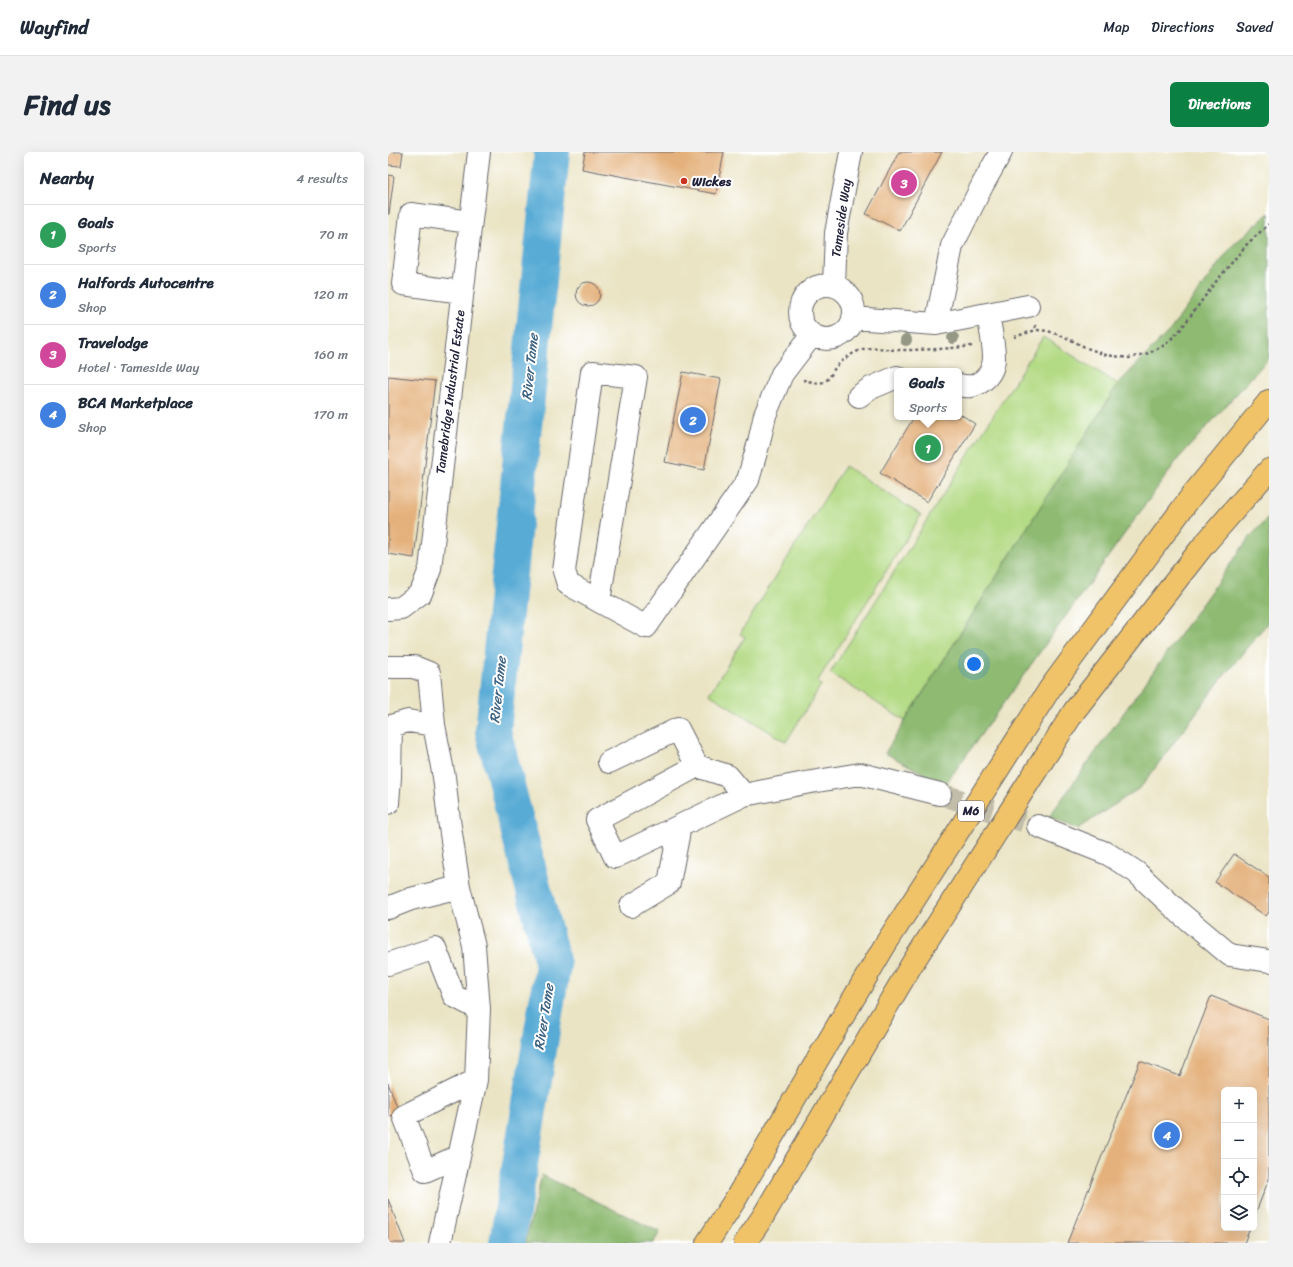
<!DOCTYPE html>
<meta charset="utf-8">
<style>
:root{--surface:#fff;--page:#f2f2f3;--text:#1f2937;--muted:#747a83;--line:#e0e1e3;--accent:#0b8043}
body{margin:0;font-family:Sriracha,sans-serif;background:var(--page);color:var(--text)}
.controls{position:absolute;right:12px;bottom:12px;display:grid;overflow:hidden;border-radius:6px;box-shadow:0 4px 16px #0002}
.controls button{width:36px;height:36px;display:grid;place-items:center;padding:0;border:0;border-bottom:1px solid var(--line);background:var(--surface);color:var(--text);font:20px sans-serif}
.you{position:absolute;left:586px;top:512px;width:14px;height:14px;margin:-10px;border:3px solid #fff;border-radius:50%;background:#1a73e8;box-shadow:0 0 0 6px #1a73e833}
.badge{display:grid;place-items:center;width:26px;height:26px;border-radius:50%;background:var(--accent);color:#fff;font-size:13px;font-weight:700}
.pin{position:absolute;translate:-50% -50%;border:2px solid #fff;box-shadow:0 1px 4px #0006}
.popup{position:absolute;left:506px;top:216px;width:68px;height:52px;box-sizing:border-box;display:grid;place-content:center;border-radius:6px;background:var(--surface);filter:drop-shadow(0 1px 3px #0005);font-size:13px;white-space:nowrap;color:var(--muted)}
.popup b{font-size:15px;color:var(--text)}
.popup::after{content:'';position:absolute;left:50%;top:100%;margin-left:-8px;border:8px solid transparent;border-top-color:var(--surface)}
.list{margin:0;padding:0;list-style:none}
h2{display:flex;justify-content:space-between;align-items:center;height:52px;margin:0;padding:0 16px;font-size:17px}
h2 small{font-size:13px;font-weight:400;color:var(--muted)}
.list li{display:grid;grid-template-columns:26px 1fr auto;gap:12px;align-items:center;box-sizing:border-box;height:60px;padding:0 16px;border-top:1px solid var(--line)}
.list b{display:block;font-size:15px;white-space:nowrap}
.list p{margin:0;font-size:13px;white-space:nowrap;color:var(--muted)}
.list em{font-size:13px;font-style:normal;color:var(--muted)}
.icon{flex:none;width:22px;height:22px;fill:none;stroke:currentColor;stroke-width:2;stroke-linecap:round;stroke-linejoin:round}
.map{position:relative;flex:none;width:881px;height:1091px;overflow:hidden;border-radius:6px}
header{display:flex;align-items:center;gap:24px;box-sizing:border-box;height:56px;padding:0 20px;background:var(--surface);border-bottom:1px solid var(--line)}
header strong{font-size:19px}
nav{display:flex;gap:22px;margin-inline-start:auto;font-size:14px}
.intro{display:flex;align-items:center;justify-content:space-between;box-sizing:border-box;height:96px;padding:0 24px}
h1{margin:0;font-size:28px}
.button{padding:10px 18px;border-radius:6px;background:var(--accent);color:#fff;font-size:14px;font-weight:700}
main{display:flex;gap:24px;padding:0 24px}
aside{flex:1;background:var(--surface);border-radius:6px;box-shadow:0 4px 16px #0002}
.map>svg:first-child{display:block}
.green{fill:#b3da84;stroke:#6a7e60}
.forest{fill:#8eba72;stroke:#586e56}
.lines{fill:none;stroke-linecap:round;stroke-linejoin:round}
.river{stroke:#59abd5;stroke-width:36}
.building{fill:#e4b17c}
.minor-tunnel{stroke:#c2bda9;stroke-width:22;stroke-dasharray:22 11;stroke-linecap:butt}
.minor-casing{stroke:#68666b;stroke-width:24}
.highway-casing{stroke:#68666b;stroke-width:24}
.path{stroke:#68666b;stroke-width:2.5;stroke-dasharray:3 3;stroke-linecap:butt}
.minor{stroke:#fff;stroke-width:22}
.highway{stroke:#f0c369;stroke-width:22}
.tree{fill:#949885}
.poi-dot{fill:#c8321e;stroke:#fff;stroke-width:1.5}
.labels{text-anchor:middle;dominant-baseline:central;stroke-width:4;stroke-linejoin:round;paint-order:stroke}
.shield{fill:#fff;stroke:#646476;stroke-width:1}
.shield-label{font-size:12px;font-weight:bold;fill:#22223b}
.poi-label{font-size:13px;font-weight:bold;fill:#22223b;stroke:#fff;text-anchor:start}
.street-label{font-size:13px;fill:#22223b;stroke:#fff}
.water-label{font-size:14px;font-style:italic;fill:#3b6080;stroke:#fff}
</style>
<header>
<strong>Wayfind</strong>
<nav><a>Map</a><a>Directions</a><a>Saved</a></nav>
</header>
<div class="intro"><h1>Find us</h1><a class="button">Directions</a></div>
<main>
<aside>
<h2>Nearby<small>4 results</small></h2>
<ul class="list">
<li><span class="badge" style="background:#2e9e5b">1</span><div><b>Goals</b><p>Sports</p></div><em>70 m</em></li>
<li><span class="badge" style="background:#3f7fe0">2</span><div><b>Halfords Autocentre</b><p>Shop</p></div><em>120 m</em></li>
<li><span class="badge" style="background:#d1479c">3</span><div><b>Travelodge</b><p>Hotel · Tameside Way</p></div><em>160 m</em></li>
<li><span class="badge" style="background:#3f7fe0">4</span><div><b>BCA Marketplace</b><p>Shop</p></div><em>170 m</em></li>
</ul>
</aside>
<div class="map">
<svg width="881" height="1091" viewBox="0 0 881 1091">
<rect width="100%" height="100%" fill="#fff"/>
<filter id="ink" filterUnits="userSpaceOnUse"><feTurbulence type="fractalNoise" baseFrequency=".025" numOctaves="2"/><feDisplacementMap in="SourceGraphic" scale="8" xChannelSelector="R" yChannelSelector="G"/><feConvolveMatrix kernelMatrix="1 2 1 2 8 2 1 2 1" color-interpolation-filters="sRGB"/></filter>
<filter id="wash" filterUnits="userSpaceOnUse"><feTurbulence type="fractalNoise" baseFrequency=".012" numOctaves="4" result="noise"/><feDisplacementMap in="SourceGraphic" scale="16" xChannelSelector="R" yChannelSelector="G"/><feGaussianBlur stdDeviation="0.9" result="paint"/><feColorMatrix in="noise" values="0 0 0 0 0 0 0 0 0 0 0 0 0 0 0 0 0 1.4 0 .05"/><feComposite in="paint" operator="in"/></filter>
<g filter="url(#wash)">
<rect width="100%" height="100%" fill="#eae4c4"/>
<path class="green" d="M655 185 730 232 517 569 442 521Z
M457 314 533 363 429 530 433 533 398 590 321 542 357 485 352 482Z"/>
<path class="forest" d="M881 61V206L790 307 557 633 497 601 730 232 783 177 808 142 844 94Z
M881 365V469L831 530 753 635 690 677 661 665 861 386Z
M154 1023 272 1080 265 1091H137Z"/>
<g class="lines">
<path class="river" d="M119 1091 165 813 105 579 164 0"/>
</g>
<g id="blocks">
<path class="building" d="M0 0H15L13 14 0 13Z
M197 0H336L328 42 194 17Z
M511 0H554L512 79 478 62Z
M0 23 6 24 1 62H0Z
M188 142a12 12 0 1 1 24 0a12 12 0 1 1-24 0Z
M295 220 333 227 316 318 277 310Z
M0 224 47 229 26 406 0 402Z
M571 261 587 272 539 350 492 321 526 265H571Z
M846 702 881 725V760L878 764 827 730Z
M823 844 881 867V1027L866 1065V938H836V1076H862L856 1091H679L752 909 792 924Z
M0 931 11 960 0 965Z
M0 1047 17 1091H0Z"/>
</g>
</g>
<g filter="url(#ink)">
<use href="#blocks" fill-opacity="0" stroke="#68666b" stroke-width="1"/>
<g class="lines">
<path class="minor-tunnel" d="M552 642 650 674"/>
<g class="minor-casing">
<path id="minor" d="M412 160a27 27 0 1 1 54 0a27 27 0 1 1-54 0Z
M446 133 448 81 463 0
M74 140 15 132 23 62 82 70
M465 166 548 172 640 154
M548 172 564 94 595 32 613 0
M571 233C590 239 606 223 606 205 606 192 602 175 600 162
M471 244 483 236 509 225
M211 449 248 225 204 220 176 419 180 432 258 475 360 328 371 290 377 263 394 222 424 183
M0 457 13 456 33 441 42 417 91 0
M0 515H26L41 521 46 573 56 625 61 668 71 735 86 794 91 857 88 928 52 1091
M221 610 290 577 309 614
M356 643 340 624 309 614 209 668 227 705 356 643 417 631 472 622 552 642
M0 651 2 625 3 574 20 569 46 573
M650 674 720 702 748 720 792 761 842 803 881 809
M243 754 281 731 292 674
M0 756 23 747 71 735
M0 812 47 796 66 844 91 857
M71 1004 37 1019 16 964 88 928"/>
</g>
<g class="highway-casing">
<path id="highway" d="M319 1091 347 1048 497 793 663 535 805 342 881 249
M357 1091 374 1066 524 812 687 558 815 394 881 318"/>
</g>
<path class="path" d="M647 173 648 178 660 179 679 186 699 196 718 203 741 206 761 201 777 193 793 177 826 132 860 91 881 72
M626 185 648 178
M415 228C421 229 430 232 436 230 442 227 444 220 447 216 454 208 463 202 472 198 488 193 495 198 511 198 535 198 560 197 584 194"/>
<use href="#minor" class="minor"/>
<use href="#highway" class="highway"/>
</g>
<g class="tree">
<circle cx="565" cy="186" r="6"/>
<circle cx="518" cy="188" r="6"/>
</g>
</g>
<circle class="poi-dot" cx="296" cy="29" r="4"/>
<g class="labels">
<rect class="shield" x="570" y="649" width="26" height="20" rx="3"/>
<g class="shield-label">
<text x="583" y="659">M6</text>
</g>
<g class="poi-label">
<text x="304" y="29">Wickes</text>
</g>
<g class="street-label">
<text transform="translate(453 66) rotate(-82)">Tameside Way</text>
<text transform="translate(62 240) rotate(-83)">Tamebridge Industrial Estate</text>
</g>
<g class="water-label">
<text transform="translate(142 215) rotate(-84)">River Tame</text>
<text transform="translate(110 538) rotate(-84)">River Tame</text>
<text transform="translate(156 865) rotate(-81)">River Tame</text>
</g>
</g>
</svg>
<div class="controls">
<button>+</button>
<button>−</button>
<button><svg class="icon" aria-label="locate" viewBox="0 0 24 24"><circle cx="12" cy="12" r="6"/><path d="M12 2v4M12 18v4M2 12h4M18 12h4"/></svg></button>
<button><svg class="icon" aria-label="layers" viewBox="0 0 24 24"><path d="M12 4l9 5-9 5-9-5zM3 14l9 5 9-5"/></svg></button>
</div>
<div class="you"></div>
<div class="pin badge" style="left:540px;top:296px;background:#2e9e5b">1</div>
<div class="popup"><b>Goals</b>Sports</div>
<div class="pin badge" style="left:305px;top:268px;background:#3f7fe0">2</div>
<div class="pin badge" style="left:516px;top:31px;background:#d1479c">3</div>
<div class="pin badge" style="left:779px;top:983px;background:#3f7fe0">4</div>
</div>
</main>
